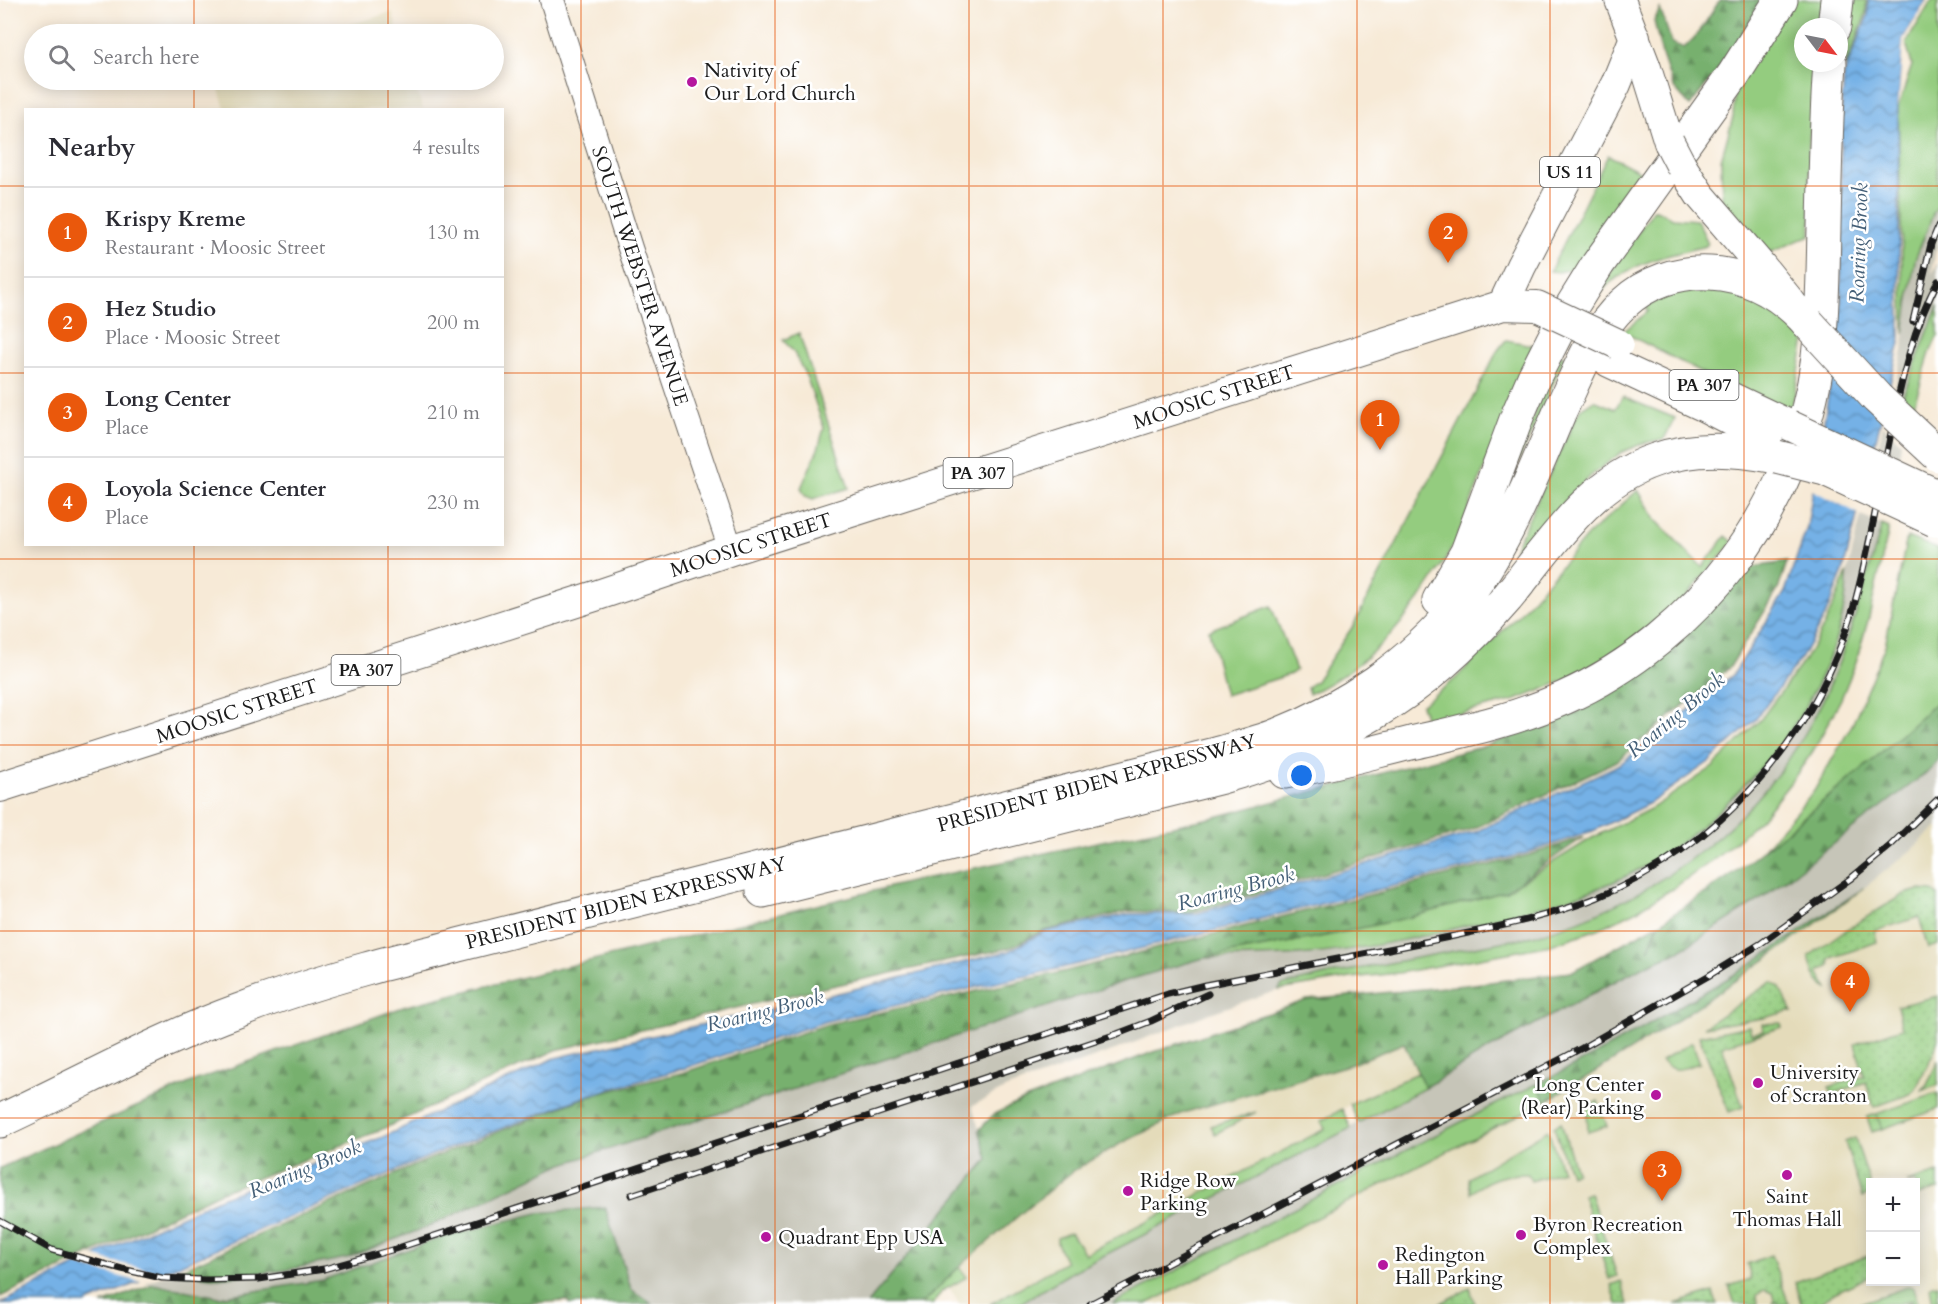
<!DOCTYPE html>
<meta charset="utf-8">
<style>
:root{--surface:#fff;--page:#f7f7f7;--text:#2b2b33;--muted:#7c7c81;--line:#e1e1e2;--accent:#ea580c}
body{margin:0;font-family:Cardo,serif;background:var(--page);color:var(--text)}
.controls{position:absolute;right:18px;bottom:18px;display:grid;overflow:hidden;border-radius:0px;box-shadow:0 3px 15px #0003}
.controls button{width:54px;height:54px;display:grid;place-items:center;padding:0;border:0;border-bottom:2px solid var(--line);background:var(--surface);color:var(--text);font:30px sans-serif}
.compass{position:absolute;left:1794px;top:18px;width:54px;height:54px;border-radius:50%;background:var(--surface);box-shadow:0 3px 15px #0003;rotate:122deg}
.you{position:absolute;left:1302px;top:776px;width:21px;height:21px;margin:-15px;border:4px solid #fff;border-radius:50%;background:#1a73e8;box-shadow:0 0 0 9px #1a73e833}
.badge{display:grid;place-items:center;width:39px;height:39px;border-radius:50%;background:var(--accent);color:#fff;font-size:20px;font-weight:700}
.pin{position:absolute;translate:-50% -50px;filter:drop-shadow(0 2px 3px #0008)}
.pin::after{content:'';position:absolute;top:32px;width:21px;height:18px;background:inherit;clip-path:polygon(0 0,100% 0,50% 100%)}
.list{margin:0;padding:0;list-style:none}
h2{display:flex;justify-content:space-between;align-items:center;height:78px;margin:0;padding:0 24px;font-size:26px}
h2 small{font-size:20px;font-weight:400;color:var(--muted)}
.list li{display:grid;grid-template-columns:39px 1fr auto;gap:18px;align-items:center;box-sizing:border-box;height:90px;padding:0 24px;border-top:2px solid var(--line)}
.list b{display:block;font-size:22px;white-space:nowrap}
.list p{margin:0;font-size:20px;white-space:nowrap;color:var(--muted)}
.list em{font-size:20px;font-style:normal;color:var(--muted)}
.icon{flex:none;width:33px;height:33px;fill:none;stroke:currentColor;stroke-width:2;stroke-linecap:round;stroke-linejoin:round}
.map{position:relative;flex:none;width:1938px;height:1304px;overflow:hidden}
.search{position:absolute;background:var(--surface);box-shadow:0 3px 15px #0003;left:24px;top:24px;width:480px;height:66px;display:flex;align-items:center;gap:15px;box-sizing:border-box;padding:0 21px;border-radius:33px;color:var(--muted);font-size:22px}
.panel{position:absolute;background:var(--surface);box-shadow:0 3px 15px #0003;left:24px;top:108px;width:480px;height:438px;border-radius:0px}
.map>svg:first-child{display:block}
.built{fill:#e4dbba;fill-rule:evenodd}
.industrial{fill:#c6c5b8}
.green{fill:#94cc7f;stroke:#58744e;stroke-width:1.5}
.forest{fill:url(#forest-firs);stroke:#4a6645;stroke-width:1.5}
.garden{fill:url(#garden-dots);stroke:#58744e;stroke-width:1.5}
.water{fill:url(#water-waves);stroke:#486681;stroke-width:1.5}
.pier{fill:#f7ead7}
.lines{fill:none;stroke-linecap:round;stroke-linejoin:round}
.minor-casing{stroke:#69645d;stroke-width:26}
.major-casing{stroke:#69645d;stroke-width:32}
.highway-casing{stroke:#69645d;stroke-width:35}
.minor{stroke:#fff;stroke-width:24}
.major{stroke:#fff;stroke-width:30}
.highway{stroke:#fff;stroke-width:33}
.rail-casing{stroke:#1c1c1c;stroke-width:7}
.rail{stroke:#fff;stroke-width:4.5;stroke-dasharray:14;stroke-linecap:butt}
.major-bridge-casing{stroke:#69645d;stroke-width:32;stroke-linecap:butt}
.highway-bridge-casing{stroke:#69645d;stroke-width:35;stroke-linecap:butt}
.major-bridge{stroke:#fff;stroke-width:30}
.highway-bridge{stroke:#fff;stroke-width:33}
.grid{fill:none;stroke:#e8590c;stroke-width:1.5;stroke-opacity:0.55}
.poi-dot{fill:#b5179e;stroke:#fff;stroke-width:2}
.labels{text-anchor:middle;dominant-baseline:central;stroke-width:5;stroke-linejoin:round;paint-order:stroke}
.shield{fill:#fff;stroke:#606060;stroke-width:1.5}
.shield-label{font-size:18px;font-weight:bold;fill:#1c1c1c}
.poi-label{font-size:20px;fill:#1c1c1c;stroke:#fff;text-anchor:start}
.street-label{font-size:20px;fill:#1c1c1c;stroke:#fff}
.water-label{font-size:21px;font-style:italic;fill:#445f77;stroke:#fff}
</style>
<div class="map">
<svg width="1938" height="1304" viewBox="0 0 1938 1304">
<defs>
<pattern id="forest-firs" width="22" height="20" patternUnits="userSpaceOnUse" patternTransform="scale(1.5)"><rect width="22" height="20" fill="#77b06e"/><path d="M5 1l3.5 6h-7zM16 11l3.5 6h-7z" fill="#618e5a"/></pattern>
<pattern id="garden-dots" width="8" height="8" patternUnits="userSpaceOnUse" patternTransform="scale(1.5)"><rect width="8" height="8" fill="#94cc7f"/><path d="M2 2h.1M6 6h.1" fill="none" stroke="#7faf6d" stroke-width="1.8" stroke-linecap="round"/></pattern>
<pattern id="water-waves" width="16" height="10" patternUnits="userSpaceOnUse" patternTransform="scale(1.5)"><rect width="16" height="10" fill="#74b1e6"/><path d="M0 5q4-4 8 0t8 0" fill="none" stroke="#5e8fba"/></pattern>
</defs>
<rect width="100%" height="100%" fill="#fff"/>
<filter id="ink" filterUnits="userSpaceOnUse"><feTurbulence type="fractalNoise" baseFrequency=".0167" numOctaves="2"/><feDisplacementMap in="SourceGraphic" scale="12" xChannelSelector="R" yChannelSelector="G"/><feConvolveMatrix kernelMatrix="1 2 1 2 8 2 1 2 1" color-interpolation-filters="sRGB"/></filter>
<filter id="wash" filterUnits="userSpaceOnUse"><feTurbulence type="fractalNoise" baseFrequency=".008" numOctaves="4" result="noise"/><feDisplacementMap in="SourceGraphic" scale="24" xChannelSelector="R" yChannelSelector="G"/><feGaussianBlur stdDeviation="1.35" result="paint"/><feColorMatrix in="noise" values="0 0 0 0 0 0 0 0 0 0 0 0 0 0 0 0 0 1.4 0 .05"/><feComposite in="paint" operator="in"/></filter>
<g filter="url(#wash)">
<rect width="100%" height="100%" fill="#f7ead7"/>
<path class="built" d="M392 12 399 34H319Z
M216 80H413L423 109H225Z
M1938 826V1304H1147L1531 1109 1609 1065 1681 1019 1811 927 1909 852ZM1870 1182H1916V1282H1870Z
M1404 1043 1418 1073 1350 1104 1321 1120 1325 1129 1085 1254 1074 1235 1068 1233 1057 1238V1243L1067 1261 990 1304H959L949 1287 966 1277 959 1267 1024 1211 1073 1171 1118 1145 1183 1113 1352 1064Z"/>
<path class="industrial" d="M1938 207V245L1935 253 1932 274 1938 263V306L1902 398 1894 389 1903 350 1904 333 1915 260 1934 212Z
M1883 425 1901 443 1898 467 1876 456Z
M1861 516 1882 525 1856 615 1824 698 1805 735 1768 786 1739 819 1709 846 1672 874 1628 900 1566 927 1533 936 1326 975 1281 985 1279 990 1210 1013 1115 1050 1007 1088 972 1106 988 1159 867 1304H652L631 1289 605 1207 538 1213 440 1238 323 1280 219 1297 158 1285 157 1286 56 1259 0 1209 58 1246 168 1274 175 1272 218 1278 285 1270 347 1258 432 1225 557 1166 1135 978 1204 958 1299 955 1381 944 1476 923 1566 900 1621 879 1649 864 1693 832 1771 758 1795 725 1819 681 1839 631 1847 586V573Z
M1938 761V826L1909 852 1864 888 1737 973 1595 1055 1507 1098 1112 1304H1019L1072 1272 1425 1088 1485 1051 1630 973 1677 952 1930 770Z"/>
<path class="green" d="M1792 0H1824L1820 27H1803V63H1815L1809 145 1811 235 1769 253 1722 202 1721 160 1733 117 1735 89Z
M1854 0H1866V14L1845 68Z
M1932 0H1938V207L1934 212 1915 260 1904 333 1898 107 1912 65 1906 43Z
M1608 155 1645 174 1578 268 1559 272 1550 271Z
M1654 209 1673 218 1697 220 1708 243 1706 246C1673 254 1637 261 1610 283 1601 291 1593 302 1584 311Z
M1701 287 1740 293 1773 310 1805 340 1790 418 1623 332 1648 311 1645 307 1669 294Z
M1938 306V335L1930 353 1913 408 1902 398Z
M799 333 849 488 813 499 805 496 801 488 818 449 824 428 807 378 793 351 783 340Z
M1506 340 1533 345 1456 541C1420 606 1379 661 1309 694L1307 687 1316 681 1353 626 1498 350Z
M1558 354 1565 357 1480 548Z
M1623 397 1675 418 1664 439 1644 443 1622 452 1593 474 1569 497 1526 553 1515 548 1580 409 1594 400 1615 409Z
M1638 490 1656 520 1702 567 1726 536 1733 542 1684 599 1611 658 1571 678 1516 700 1427 722 1421 705 1455 679 1522 611 1588 535Z
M1882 525 1889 528 1869 617 1856 662 1841 699 1813 751 1791 782 1761 819 1716 858 1672 889 1634 912 1598 929 1551 945 1399 973 1351 978 1279 990 1281 986 1326 975 1533 936C1658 901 1768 817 1824 698 1850 642 1865 583 1882 525Z
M1907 537 1938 549V701L1873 760 1762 851 1814 791 1853 723 1885 646Z
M1847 573C1848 618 1829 663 1808 702 1776 760 1705 831 1647 865 1604 890 1556 903 1507 915 1439 933 1369 950 1299 955 1267 958 1235 957 1204 958L1330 935 1506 891 1592 838 1652 808 1713 767 1760 720 1804 661 1825 624Z
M1271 606 1296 670 1291 674 1225 695 1209 630Z
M1692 1042 1700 1063C1682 1068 1676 1075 1661 1061Z
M1938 1060V1085L1922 1091 1927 1085Z
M1418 1073 1425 1088 1358 1123 1350 1104Z
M1537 1084 1546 1101 1531 1109 1147 1304H1112C1254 1231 1394 1154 1537 1084Z
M1938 1093V1109L1882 1129 1876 1114Z
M1598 1101 1607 1126 1588 1132 1587 1108Z
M1342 1109 1351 1128 1072 1272 1019 1304H990L1066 1262 1057 1243V1238L1069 1233 1072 1234 1085 1254 1325 1129 1321 1121Z
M1256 1112 1215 1134 1211 1126Z
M1548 1130 1562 1171 1531 1181 1528 1174C1506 1173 1488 1178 1471 1193L1468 1178Z
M1938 1173V1189L1916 1196V1182H1907Z
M959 1267 967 1277 942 1291 933 1304H919L925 1301Z
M1910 1286 1913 1288 1919 1304H1905L1913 1301 1912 1299 1899 1304H1858Z"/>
<path class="forest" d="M1720 0H1763L1727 58 1690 106 1673 87 1662 55 1654 21 1660 9 1672 43 1684 48 1698 34Z
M1787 562 1778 590 1730 667 1617 761 1473 829 1190 913 1129 911 1043 931 1009 948 813 990 556 1050 376 1132 219 1193 0 1297V1168L194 1081 406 1006 918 880 1215 817 1488 745 1588 707 1675 643 1747 568Z
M1938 701V761L1930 770 1754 904 1677 952 1640 968 1485 1051 1425 1088 1404 1043 1352 1064 1183 1113 1118 1145 1073 1171 1024 1211 959 1267 925 1301 919 1304H867L988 1159 979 1130 994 1114 1024 1100 1148 1054 1307 1000 1465 985 1571 972 1658 924 1648 950 1659 924 1738 870 1784 834 1873 760Z
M1584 837 1506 891 1411 917 1330 935 1204 958 1135 978 557 1166 432 1225 347 1258 285 1270 218 1278 175 1272 427 1160 589 1096 685 1072 828 1024 1062 972 1529 855Z
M1864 888C1761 965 1657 1037 1546 1101L1537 1084 1595 1055 1737 973Z
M605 1207 631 1289 652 1304H569L568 1301 510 1304H102L153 1284 219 1297 323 1280 440 1238 538 1213Z"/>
<path class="garden" d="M1919 890 1932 891 1938 895V945L1928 948 1919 917 1875 931 1877 942 1829 959 1830 965 1818 972 1828 989C1815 983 1812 969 1809 956L1841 933 1904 894Z
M1771 982 1780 988 1792 1012 1789 1011 1764 1018 1704 1027Z
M1938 996V1039L1934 1052 1915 1090 1910 1094 1874 1107 1866 1082 1832 1094 1829 1087 1864 1076 1855 1044 1902 1028 1897 1006Z
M1781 1023 1782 1027 1722 1046 1743 1107 1729 1112 1699 1036 1749 1026 1751 1034 1763 1031 1762 1024Z
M1876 1114 1882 1129 1872 1132 1867 1117Z
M1561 1122 1576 1172 1570 1175 1554 1127Z
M1855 1138 1870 1183V1194L1862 1197 1845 1142Z
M1590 1193 1617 1276 1609 1279 1583 1195Z
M1771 1255 1789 1304H1778L1777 1302 1773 1304 1775 1299 1773 1293 1764 1290 1757 1295 1758 1304H1735L1729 1286 1751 1279 1747 1264Z
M1868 1256 1870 1263V1276L1832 1294 1818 1304H1801L1795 1282Z
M1621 1281 1628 1304H1617L1611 1285Z
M1938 1284V1304H1933L1930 1287 1932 1285Z
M1470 1288 1475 1304H1439Z
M1713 1292 1717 1304H1675Z"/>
<path class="water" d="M1868 0H1927L1903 39 1898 107 1900 343 1843 572 1825 616 1802 657 1756 719 1709 762 1650 803 1593 831 1527 853 1062 968 827 1021 685 1068 589 1095 432 1155 152 1277 85 1304H0L100 1253 223 1197 383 1137 555 1058 818 998 1009 951 1044 932 1129 914H1195L1475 832 1620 764 1733 675 1785 592 1807 527 1841 315V118L1844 74 1868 15Z"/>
<path class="pier" d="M1927 0 1929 1 1906 40 1902 95 1898 107 1903 39Z
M1819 433 1875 458 1861 515 1810 489Z
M90 1255 107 1260 166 1274 145 1283 72 1264Z"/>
</g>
<g filter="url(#ink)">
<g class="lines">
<g class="minor-casing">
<path id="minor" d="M552 0 630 248 731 550"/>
</g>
<g class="major-casing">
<path id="major" d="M1620 0 1646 68 1669 142
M1682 167 1700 195 1761 266 1791 303
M1503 305 1521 266 1616 84 1635 37
M1609 362 1703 406 1781 446
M1705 385 1789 425
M0 787 595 596 731 550 1503 305 1537 306 1550 312"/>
</g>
<g class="highway-casing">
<path id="highway" d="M1834 27 1837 0
M1439 600 1467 552 1518 414 1534 377 1562 322 1598 264 1734 74 1781 0
M1285 772C1327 765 1369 753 1411 743 1463 731 1515 720 1564 698 1698 638 1800 503 1818 357 1823 314 1823 271 1824 228 1825 173 1826 118 1830 63
M763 891 1222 777C1303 754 1380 719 1443 663 1466 643 1487 621 1507 598 1549 547 1589 482 1655 460 1695 446 1736 449 1777 457
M0 1121C80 1084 157 1040 240 1010 281 994 323 981 366 969 396 960 428 954 458 945L1216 754C1236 748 1257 743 1277 735 1346 708 1412 663 1459 605 1506 548 1532 476 1561 409 1578 373 1593 332 1623 304 1646 282 1679 271 1710 273 1749 275 1782 294 1808 323"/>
</g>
<use href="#minor" class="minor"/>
<use href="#major" class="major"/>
<use href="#highway" class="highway"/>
<g class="rail-casing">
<path id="rail" d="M1913 321 1931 244 1938 227
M631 1195 1117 1034 1151 1021 1208 994
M0 1221 52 1250 122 1269 162 1278 206 1280 259 1279 324 1269 395 1249 1168 994 1205 985C1280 970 1355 956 1430 941 1487 929 1543 919 1596 898 1719 848 1814 739 1852 613 1869 553 1879 490 1892 428 1902 377 1913 328 1938 281
M1090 1304 1582 1048 1708 976 1760 944 1850 879 1890 846 1938 799"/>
</g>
<use href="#rail" class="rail"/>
<g class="major-bridge-casing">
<path id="major-bridge" d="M1669 142 1682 167
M1550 312 1618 344
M1789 425 1938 495"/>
</g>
<g class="highway-bridge-casing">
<path id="highway-bridge" d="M1808 323 1877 398 1938 455
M1777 457 1825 469 1935 520"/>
</g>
<use href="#major-bridge" class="major-bridge"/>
<use href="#highway-bridge" class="highway-bridge"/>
</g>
</g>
<path class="grid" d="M194 0V34M388 0V34M581 0V1304M775 0V1304M969 0V1304M1163 0V1304M1357 0V1304M1550 0V1304M1744 0V1304M194 80V110M388 80V110M0 186H26M502 186H1938M0 373H26M502 373H1938M194 544V1304M388 544V1304M0 559H1938M0 745H1938M0 931H1938M0 1118H1938"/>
<g class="poi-dot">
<circle cx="692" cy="82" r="6"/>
<circle cx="1758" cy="1083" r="6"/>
<circle cx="1656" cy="1095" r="6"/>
<circle cx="1787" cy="1175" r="6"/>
<circle cx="1128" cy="1191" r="6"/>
<circle cx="1521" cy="1235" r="6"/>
<circle cx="766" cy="1237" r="6"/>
<circle cx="1383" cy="1265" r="6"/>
</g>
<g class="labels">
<g class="shield">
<rect x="1540" y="157" width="60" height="30" rx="4.5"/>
<rect x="1669.5" y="370" width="69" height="30" rx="4.5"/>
<rect x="943.5" y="458" width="69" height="30" rx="4.5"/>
<rect x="331.5" y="655" width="69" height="30" rx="4.5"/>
</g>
<g class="shield-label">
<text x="1570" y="172">US 11</text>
<text x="1704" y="385">PA 307</text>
<text x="978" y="473">PA 307</text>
<text x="366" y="670">PA 307</text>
</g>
<g class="poi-label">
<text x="704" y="70">Nativity of<tspan x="704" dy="23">Our Lord Church</tspan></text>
<text x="1770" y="1072">University<tspan x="1770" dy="23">of Scranton</tspan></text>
<text x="1644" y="1084" text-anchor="end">Long Center<tspan x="1644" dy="23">(Rear) Parking</tspan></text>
<text x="1140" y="1180">Ridge Row<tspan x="1140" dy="23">Parking</tspan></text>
<text x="1787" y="1196" text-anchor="middle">Saint<tspan x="1787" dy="23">Thomas Hall</tspan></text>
<text x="1533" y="1224">Byron Recreation<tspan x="1533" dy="23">Complex</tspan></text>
<text x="778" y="1237">Quadrant Epp USA</text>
<text x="1395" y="1254">Redington<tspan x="1395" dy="23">Hall Parking</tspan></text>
</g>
<g class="street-label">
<text transform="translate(640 276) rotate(72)">SOUTH WEBSTER AVENUE</text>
<text transform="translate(1214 397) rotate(-18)">MOOSIC STREET</text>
<text transform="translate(751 545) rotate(-18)">MOOSIC STREET</text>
<text transform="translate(237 711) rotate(-18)">MOOSIC STREET</text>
<text transform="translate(1097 783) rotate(-15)">PRESIDENT BIDEN EXPRESSWAY</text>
<text transform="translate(626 903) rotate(-14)">PRESIDENT BIDEN EXPRESSWAY</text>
</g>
<g class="water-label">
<text transform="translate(1859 243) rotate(-88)">Roaring Brook</text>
<text transform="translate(1676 715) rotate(-40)">Roaring Brook</text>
<text transform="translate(1236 889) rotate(-15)">Roaring Brook</text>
<text transform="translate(765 1011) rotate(-14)">Roaring Brook</text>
<text transform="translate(305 1169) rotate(-23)">Roaring Brook</text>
</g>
</g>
</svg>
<div class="controls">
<button>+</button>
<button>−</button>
</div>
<svg class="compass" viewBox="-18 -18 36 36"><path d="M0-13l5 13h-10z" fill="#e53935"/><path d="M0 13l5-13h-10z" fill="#7c7c81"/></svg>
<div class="you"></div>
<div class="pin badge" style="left:1380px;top:450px">1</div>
<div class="pin badge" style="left:1448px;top:263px">2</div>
<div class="pin badge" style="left:1662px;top:1201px">3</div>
<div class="pin badge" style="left:1850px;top:1012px">4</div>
<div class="search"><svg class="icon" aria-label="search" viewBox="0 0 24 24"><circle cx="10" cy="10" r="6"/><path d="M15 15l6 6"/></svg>Search here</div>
<section class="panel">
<h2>Nearby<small>4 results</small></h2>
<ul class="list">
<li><span class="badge">1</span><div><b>Krispy Kreme</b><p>Restaurant · Moosic Street</p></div><em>130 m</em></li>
<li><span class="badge">2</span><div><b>Hez Studio</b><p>Place · Moosic Street</p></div><em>200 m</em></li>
<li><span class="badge">3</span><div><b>Long Center</b><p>Place</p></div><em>210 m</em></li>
<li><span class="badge">4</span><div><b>Loyola Science Center</b><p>Place</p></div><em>230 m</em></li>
</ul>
</section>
</div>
